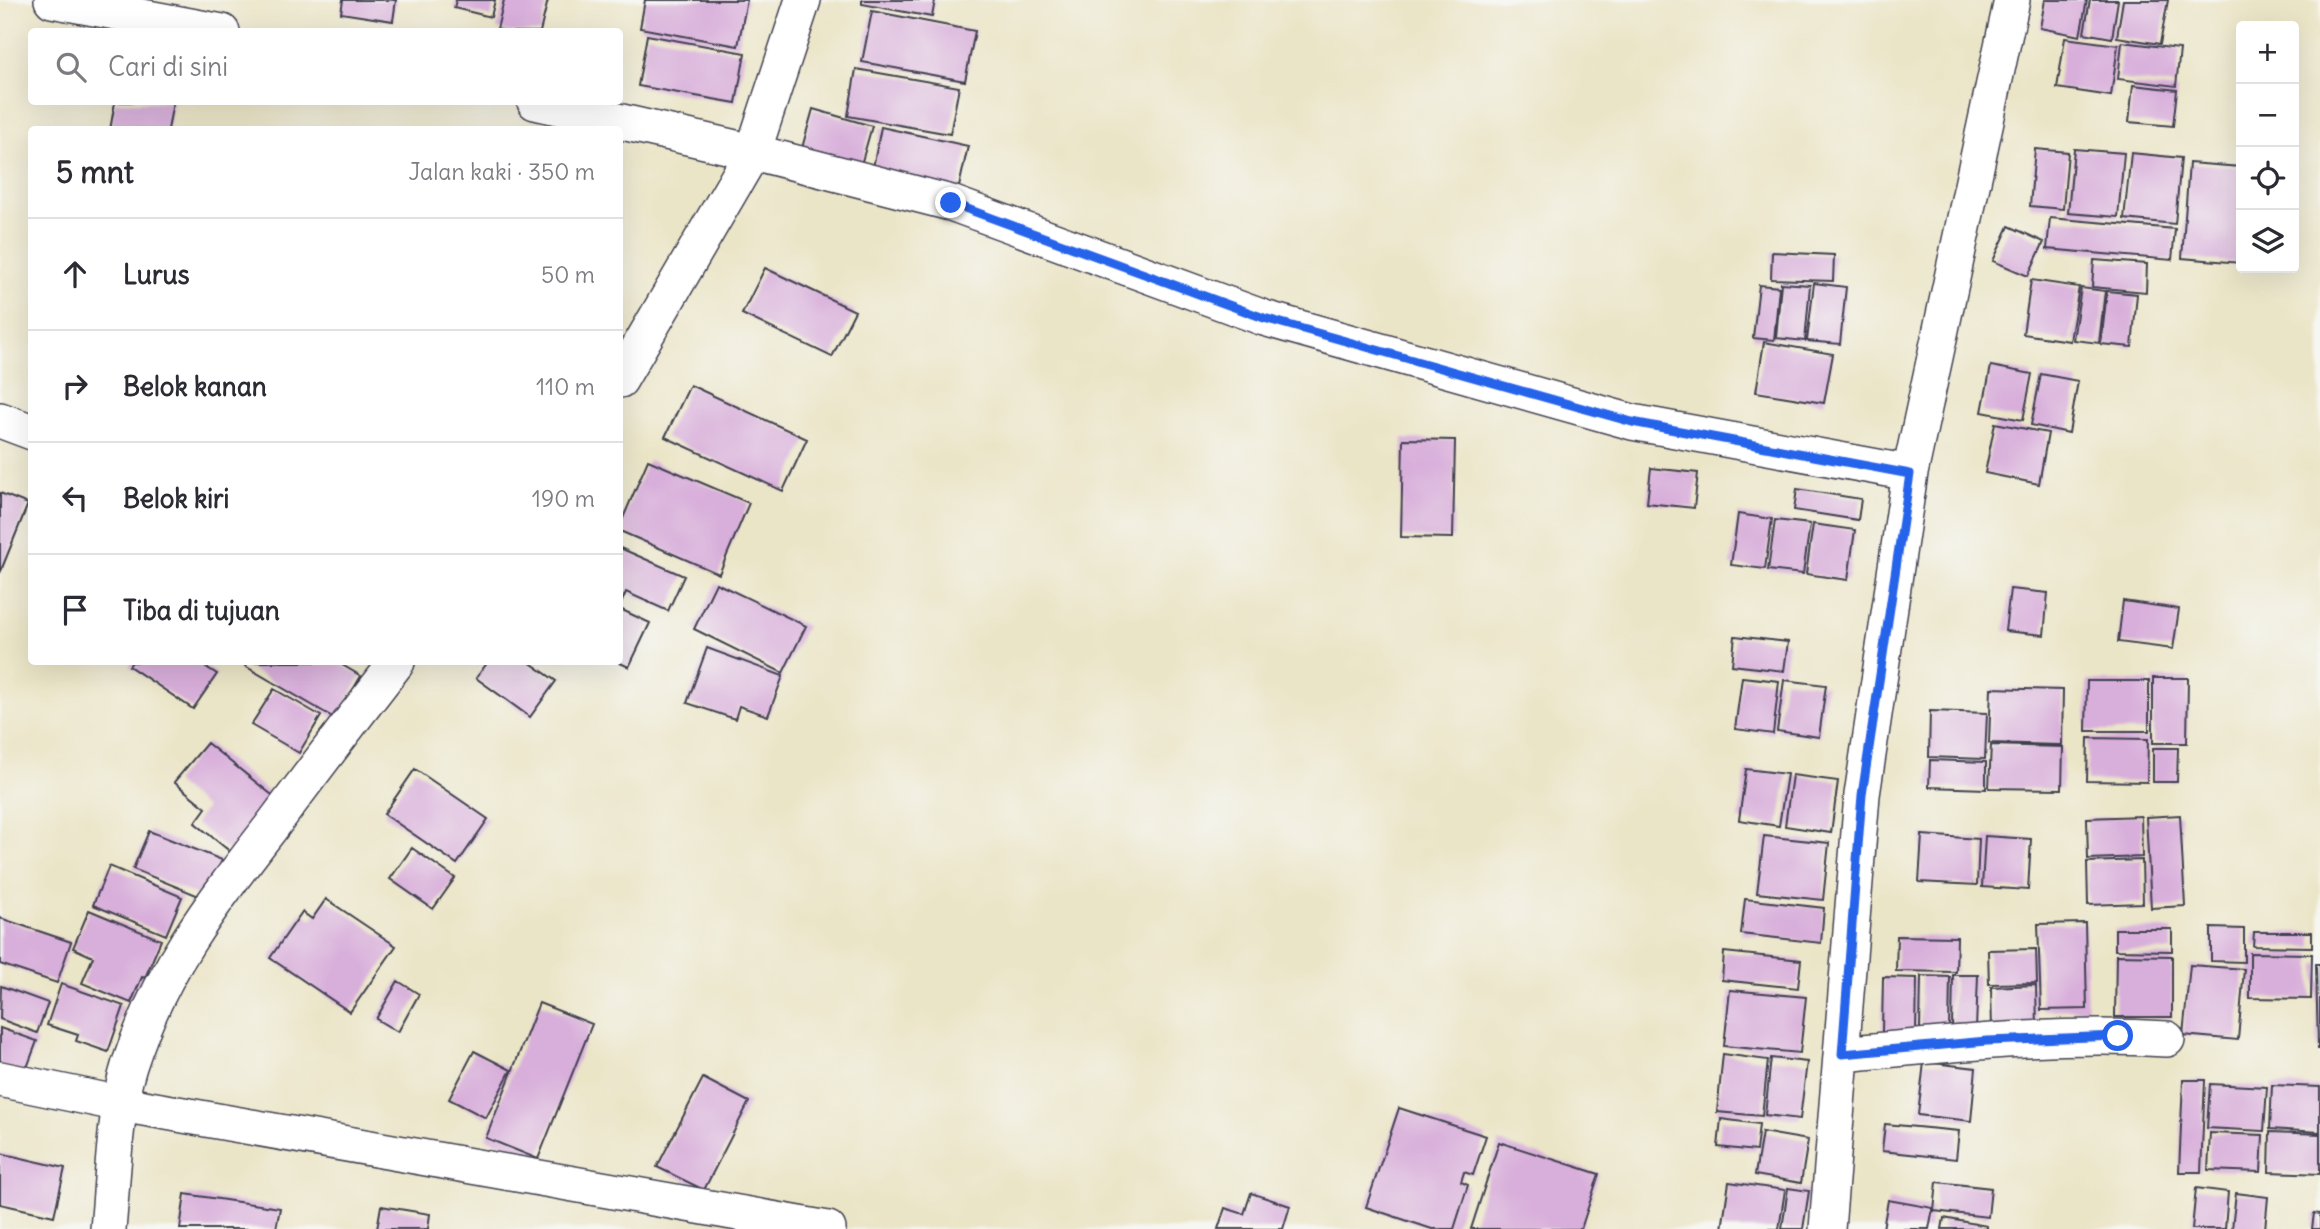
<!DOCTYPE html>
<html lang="id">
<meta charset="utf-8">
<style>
:root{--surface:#fff;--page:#f7f7f7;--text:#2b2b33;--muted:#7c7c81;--line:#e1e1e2}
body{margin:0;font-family:Delius,sans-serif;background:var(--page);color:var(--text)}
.controls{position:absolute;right:21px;top:21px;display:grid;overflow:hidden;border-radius:7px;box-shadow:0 7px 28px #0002}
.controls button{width:63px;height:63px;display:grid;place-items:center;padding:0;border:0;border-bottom:2px solid var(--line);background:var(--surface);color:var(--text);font:35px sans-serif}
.stop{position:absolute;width:21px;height:21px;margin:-16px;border:5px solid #2563eb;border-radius:50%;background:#fff}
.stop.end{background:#2563eb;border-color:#fff;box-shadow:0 2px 7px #0008}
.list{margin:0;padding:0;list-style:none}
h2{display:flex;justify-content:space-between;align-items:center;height:91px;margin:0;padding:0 28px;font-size:30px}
h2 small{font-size:23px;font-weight:400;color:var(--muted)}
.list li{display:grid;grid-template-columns:46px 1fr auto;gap:21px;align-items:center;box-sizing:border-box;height:112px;padding:0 28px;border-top:2px solid var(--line)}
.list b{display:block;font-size:26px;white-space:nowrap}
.list em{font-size:23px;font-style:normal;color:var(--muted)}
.icon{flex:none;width:38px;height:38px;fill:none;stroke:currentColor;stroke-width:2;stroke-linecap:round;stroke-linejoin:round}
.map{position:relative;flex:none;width:2320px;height:1229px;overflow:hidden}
.search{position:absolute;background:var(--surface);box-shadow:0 7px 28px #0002;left:28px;top:28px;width:595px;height:77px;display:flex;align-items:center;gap:18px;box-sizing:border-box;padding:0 24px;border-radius:7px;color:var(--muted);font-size:26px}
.panel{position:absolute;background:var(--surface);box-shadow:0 7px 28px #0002;left:28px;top:126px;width:595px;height:539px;border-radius:7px}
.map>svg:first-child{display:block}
.building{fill:#d8aeda}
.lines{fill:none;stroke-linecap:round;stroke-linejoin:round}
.minor-casing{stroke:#403f50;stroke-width:38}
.minor{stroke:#fff;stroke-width:35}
.route{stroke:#2563eb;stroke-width:9}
</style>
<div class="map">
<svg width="2320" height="1229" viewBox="0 0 2320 1229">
<rect width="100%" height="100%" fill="#f6f6f2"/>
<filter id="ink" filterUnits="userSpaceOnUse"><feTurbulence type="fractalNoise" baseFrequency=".0143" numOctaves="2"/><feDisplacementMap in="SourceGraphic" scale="14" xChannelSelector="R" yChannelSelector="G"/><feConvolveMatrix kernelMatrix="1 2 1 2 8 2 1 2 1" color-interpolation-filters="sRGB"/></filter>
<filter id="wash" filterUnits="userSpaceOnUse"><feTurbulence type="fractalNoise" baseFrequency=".00686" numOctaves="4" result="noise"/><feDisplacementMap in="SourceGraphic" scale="28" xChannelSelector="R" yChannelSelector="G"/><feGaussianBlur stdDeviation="1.57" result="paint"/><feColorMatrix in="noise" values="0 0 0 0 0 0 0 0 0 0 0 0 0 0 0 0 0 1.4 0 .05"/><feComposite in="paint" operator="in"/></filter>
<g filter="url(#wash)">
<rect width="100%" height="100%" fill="#ebe5c7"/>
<g id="blocks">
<path class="building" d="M343 0H396L393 21 341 13Z
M456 0H495L491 17 454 8Z
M504 0H548L540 32H508L497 29Z
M645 0H747L738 46 640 28Z
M862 0H935L932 17 862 4Z
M2045 0H2087L2080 36 2040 28Z
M2090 0H2118L2112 38 2084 33Z
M2123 0H2168L2160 44 2117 37Z
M872 11 975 31 965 81 862 62Z
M647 35 745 53 736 103 638 86Z
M2065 38 2118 45 2111 96 2057 88Z
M2122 42 2180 49 2176 86 2118 79Z
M856 69 959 87 950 134 848 116Z
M2133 85 2177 90 2173 126 2129 122Z
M115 102H173L168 130H110Z
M813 109 872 126 859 172 800 155Z
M881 127 968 146 957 196 871 178Z
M2035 149 2068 152 2063 209 2030 206Z
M2074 149 2124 153 2118 217 2068 213Z
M2131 153 2181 158 2175 224 2124 219Z
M2189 163 2241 167V263L2182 258Z
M2050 218 2175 229 2172 260 2047 249Z
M2009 226 2044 242 2028 276 1993 261Z
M1772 252 1834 255 1833 281 1771 279Z
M2094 260 2147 264 2146 292 2092 287Z
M765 268 855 311 832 357 742 314Z
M2031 280 2079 287 2070 341 2023 334Z
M1781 283 1810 285 1805 341 1776 338Z
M1814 283 1846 287 1840 344 1807 341Z
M1759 285 1779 287 1774 340 1753 338Z
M2081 288 2105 291 2099 343 2073 340Z
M2107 291 2137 294 2132 347 2101 344Z
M1764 342 1833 354 1824 403 1756 392Z
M1991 366 2032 374 2023 420 1982 412Z
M2041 374 2078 381 2069 433 2031 425Z
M690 385 807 439 783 491 665 437Z
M1995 423 2048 433 2039 484 1985 473Z
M1403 439 1455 440 1453 538 1401 537Z
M648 460 749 503 719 574 620 531V525Z
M1651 468 1698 473 1694 508 1647 503Z
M1797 489 1861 499 1858 520 1794 510Z
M0 493 28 504 0 573Z
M1738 514 1772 519 1765 569 1731 565Z
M1775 520 1810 524 1803 574 1768 570Z
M1813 524 1855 530 1848 580 1806 574Z
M620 548 684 576 668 611 626 592 620 606Z
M716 583 806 626 783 673 694 629Z
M2010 589 2048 593 2044 635 2005 631Z
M2123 601 2179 609 2173 649 2118 642Z
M620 609 650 623 629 667 620 663Z
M1735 636 1788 642 1784 671 1732 665Z
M707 648 783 676 768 716 739 706 735 719 687 703Z
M132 662H198L217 674 193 709 129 666Z
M248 662H337L361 676 336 719 245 666Z
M488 662H529L556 681 530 717 476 678Z
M1742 677 1779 681 1773 734 1735 729Z
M2153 678H2188L2187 743H2153Z
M1784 680 1826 685 1819 737 1777 731Z
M2087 681H2149V731H2086Z
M1991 688 2063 690 2062 745 1989 743Z
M274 689 321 716 299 753 251 725Z
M1930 711 1987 713 1985 759 1929 757Z
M2088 738 2148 739 2147 782 2087 781Z
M207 743 277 799 232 853 195 823 206 808 174 782Z
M1991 745 2063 747 2062 789 1989 788Z
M2153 748H2178L2177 782H2153Z
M1930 760 1986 762V789L1929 787Z
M415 769 488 819 457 864 384 814Z
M1746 769 1787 774 1779 826 1739 820Z
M1792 775 1838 781 1831 833 1785 826Z
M2180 815 2185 906 2151 908 2146 817Z
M2141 816 2142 857 2088 859 2087 818Z
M149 831 222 860 206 899 133 869Z
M1922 835 1979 839 1977 885 1919 882Z
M1764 836 1829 843 1823 900 1757 893Z
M1985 836 2031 839 2028 890 1982 887Z
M412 848 455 878 433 909 390 879Z
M2142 860 2143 903 2088 905 2087 862Z
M109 866 182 897 166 935 93 905Z
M326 899 396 946 350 1012 270 958 302 912 312 919Z
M1745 899 1824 908 1821 943 1741 934Z
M89 910 161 940 145 978 142 977 131 1003 82 983 93 957 73 948Z
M0 918 71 942 57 983 0 964Z
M2085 923 2087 1009 2041 1010 2038 924Z
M2211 928 2244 929V962L2211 961Z
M2115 929H2172V951L2115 950Z
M2254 932H2312V947L2253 946Z
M1897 936 1957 937 1956 972 1896 971Z
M2036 949 2037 983 1989 984 1988 950Z
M1724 952 1801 960 1798 988 1722 980Z
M2250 953 2312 954 2311 999 2250 998Z
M2116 955 2172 956V1017H2115Z
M2316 964H2320V1049H2318Z
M2190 965 2244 969 2238 1040 2183 1035Z
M1953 975H1978L1976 1029 1952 1028Z
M1921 976 1950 977 1949 1031 1920 1030Z
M1883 977 1917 978 1916 1032H1882Z
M398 981 419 994 398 1032 376 1019Z
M61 984 124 1006 108 1052 76 1041 78 1035 47 1025Z
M2036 985 2037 1028 1992 1029 1991 987Z
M1 986 48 1003 37 1033 0 1019Z
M1730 990 1806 997 1800 1053 1724 1046Z
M539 1003 592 1024 538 1159 486 1138Z
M0 1028 37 1041 25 1073 0 1065Z
M474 1051 511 1070 486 1118 449 1099Z
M1723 1054 1768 1060 1762 1116 1717 1112Z
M1771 1058 1807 1062 1800 1119 1765 1115Z
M1924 1062 1976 1068 1971 1121 1918 1115Z
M703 1078 749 1102 704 1190 657 1167Z
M2183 1080H2205L2201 1172H2179Z
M2210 1084 2267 1087 2264 1131 2207 1128Z
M2272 1085 2320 1087V1132L2270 1129Z
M1399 1108 1486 1136 1473 1175 1464 1172 1461 1182 1468 1185 1454 1229H1432L1366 1207Z
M1721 1119 1759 1124 1756 1151 1718 1147Z
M1885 1124 1959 1131 1956 1159 1882 1151Z
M1762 1132 1808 1140 1801 1183 1755 1175Z
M2270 1132 2320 1134V1174L2269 1172Z
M2210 1133 2263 1135 2261 1172 2208 1170Z
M1499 1142 1599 1174 1581 1229H1471Z
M0 1153 65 1168 54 1216 0 1204Z
M1729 1182 1785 1190 1779 1229H1722Z
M1937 1182 1991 1188 1988 1217 1934 1211Z
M1788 1188 1809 1191 1803 1229H1782Z
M2196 1188 2228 1192 2225 1229H2192Z
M1251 1193 1290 1206 1283 1229H1218L1225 1208 1244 1214Z
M2236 1193 2268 1197 2265 1229H2232Z
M185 1194 280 1208 276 1229H180Z
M1888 1200 1933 1208 1929 1229H1883Z
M381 1206 430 1214 428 1229H377Z
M2314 1213 2320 1214V1229H2312Z
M1944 1218 1987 1226V1229H1942Z"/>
</g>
</g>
<g filter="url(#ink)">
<use href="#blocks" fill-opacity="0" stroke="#403f50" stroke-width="2"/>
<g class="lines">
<g class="minor-casing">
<path id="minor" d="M52 0 222 32
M535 102 753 152 951 203 1264 318 1632 422 1910 473
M620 380 753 152 803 0
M0 420 32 432
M1842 1054C1950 1044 2059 1032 2167 1039
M0 1079 121 1104 828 1229
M108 1229C113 1178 114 1114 129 1066 160 970 211 905 272 826 313 771 355 716 397 662
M1827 1229 1862 795 1910 473 2012 0"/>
</g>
<use href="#minor" class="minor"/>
</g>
</g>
<g class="lines" filter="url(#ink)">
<path class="route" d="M951 203 1264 318 1632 422 1910 474 1862 795 1842 1054 1987 1041 2118 1036"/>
</g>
</svg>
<div class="controls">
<button>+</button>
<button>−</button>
<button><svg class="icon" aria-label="locate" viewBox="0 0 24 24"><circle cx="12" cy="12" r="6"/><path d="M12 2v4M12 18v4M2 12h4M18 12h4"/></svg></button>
<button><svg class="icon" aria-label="layers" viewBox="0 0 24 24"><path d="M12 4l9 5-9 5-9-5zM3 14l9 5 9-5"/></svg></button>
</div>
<div class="stop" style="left:2118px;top:1036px"></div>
<div class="stop end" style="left:951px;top:203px"></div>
<div class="search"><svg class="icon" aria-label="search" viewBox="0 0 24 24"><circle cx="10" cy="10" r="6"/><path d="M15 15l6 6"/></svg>Cari di sini</div>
<section class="panel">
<h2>5 mnt<small>Jalan kaki · 350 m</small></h2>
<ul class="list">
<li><svg class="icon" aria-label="ahead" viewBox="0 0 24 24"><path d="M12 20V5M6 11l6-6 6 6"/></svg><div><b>Lurus</b></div><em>50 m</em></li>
<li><svg class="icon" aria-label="right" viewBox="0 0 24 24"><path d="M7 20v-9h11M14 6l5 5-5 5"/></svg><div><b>Belok kanan</b></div><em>110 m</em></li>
<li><svg class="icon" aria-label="left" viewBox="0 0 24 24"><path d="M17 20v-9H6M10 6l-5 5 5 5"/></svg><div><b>Belok kiri</b></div><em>190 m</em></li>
<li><svg class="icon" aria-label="arrive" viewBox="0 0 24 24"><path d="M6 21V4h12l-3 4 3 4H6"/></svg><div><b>Tiba di tujuan</b></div></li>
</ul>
</section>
</div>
